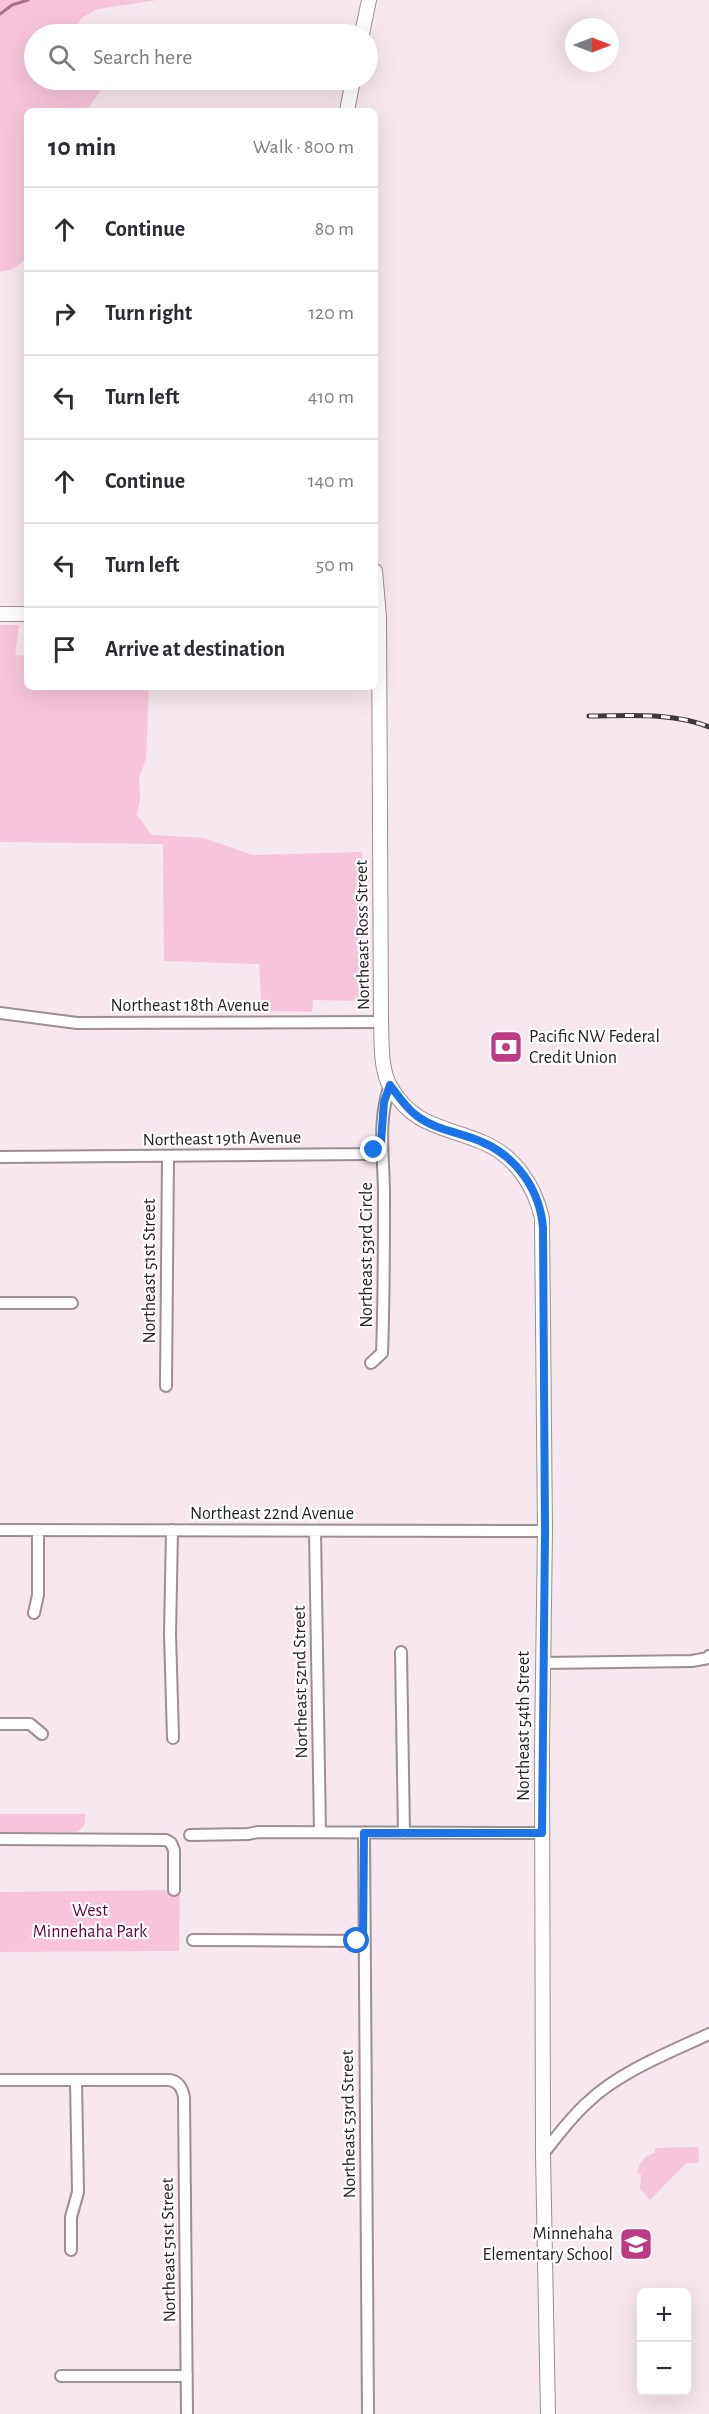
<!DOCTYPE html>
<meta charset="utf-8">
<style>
:root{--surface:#fff;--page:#f2f2f3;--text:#2b2b33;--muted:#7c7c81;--line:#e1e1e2}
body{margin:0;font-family:"Alegreya Sans",sans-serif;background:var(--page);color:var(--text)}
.controls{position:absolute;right:18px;bottom:18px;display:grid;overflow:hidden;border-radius:9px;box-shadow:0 6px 24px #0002}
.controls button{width:54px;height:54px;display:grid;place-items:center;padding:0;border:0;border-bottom:2px solid var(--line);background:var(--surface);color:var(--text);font:30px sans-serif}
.compass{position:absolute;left:565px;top:18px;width:54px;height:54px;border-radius:50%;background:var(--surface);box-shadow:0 6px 24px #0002;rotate:90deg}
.stop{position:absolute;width:18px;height:18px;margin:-14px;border:4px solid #1a73e8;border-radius:50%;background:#fff}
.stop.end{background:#1a73e8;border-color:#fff;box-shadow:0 2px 6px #0008}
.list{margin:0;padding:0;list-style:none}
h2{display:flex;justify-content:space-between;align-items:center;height:78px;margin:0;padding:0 24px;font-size:26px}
h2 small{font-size:20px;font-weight:400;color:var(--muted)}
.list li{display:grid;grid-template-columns:39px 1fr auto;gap:18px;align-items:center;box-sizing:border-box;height:84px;padding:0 24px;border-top:2px solid var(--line)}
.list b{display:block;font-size:22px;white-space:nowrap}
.list em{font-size:20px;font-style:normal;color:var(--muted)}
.icon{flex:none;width:33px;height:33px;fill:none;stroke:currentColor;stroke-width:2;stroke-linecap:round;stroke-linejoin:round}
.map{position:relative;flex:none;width:709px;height:2414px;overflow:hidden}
.search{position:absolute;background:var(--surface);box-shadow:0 6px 24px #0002;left:24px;top:24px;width:354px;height:66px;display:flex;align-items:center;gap:15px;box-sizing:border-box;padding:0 21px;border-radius:33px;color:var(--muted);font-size:22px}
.panel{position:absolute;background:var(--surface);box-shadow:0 6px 24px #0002;left:24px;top:108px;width:354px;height:582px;border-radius:9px}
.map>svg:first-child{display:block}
.green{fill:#f7c5db}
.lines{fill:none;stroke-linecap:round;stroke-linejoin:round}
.stream{stroke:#ad718e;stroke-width:3}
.minor-casing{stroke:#9c8e94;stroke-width:14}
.tertiary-casing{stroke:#9c8e94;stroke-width:16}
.minor{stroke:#fff;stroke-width:10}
.tertiary{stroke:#fff;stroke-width:14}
.rail-casing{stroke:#3f383c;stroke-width:5}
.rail{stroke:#fff;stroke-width:3;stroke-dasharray:9;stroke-linecap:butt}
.route{stroke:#1a73e8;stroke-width:8}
.labels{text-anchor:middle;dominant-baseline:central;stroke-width:4.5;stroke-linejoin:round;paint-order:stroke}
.street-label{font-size:18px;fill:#272124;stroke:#fff}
.poi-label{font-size:18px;fill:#272124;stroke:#fff;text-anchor:start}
.park-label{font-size:18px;fill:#670042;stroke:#fff}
</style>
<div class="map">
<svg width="709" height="2414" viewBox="0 0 709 2414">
<rect width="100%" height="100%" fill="#f7e7ee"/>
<path class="green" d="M0 0H157L98 9 81 18 72 34H34V80H99L101 90 86 111H27L26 259 13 269 0 272Z
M0 625H19L15 655 27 656V687H149L146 759 139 777 140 799 137 815 152 835 204 838 253 855 362 852 364 1001 313 1000 312 1012 262 1011 259 964 164 961 163 844 0 842Z
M0 1814H85C85 1822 85 1829 76 1832H0Z
M180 1890 179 1951 0 1952V1892Z
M698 2147 699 2163H686L650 2200 640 2189 641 2174H637C639 2162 644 2156 655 2153V2148Z"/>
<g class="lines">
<path class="stream" d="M0 14 12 5 28 0"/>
<g class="minor-casing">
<path id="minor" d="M0 1013 77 1023 381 1022
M0 1157 365 1154 374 1151 381 1142
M0 1303H72
M371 1363 382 1353C384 1300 384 1248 384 1195 384 1158 377 1121 390 1085
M166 1386 168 1156
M0 1530 545 1531
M172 1530 170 1634 173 1738
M315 1531 320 1832
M34 1613 38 1595V1530
M401 1652 404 1833
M543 1663 692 1661 708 1658 709 1656
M0 1724H30L42 1734
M364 1833 368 2414
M190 1835 248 1834 258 1832 542 1833
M0 1839 166 1840 171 1843 174 1850V1890
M193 1940 363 1941
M0 2080H170C179 2082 182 2088 184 2097L187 2414
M543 2154C557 2136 571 2117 588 2102 619 2072 670 2052 709 2034
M71 2250V2217L78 2192 76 2080
M61 2376H187"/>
</g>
<g class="tertiary-casing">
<path id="tertiary" d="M362 34 369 0
M347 111 353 80
M375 571 379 617 381 1022C382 1042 380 1068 390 1086 413 1127 444 1126 482 1142 514 1155 534 1184 542 1218L545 1531 542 1748 543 2154 548 2414
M0 614H27"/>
</g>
<use href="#minor" class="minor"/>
<use href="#tertiary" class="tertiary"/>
<g class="rail-casing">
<path id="rail" d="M589 716C628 716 672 712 709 727"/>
</g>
<use href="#rail" class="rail"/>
</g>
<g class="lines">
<path class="route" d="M357 1941H363L364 1833H542L545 1531 543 1228C540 1190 517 1157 482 1142 460 1132 437 1131 417 1116 406 1108 398 1096 390 1085L384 1102 381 1142 374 1150"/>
</g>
<defs>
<g id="bank-square" transform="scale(1.725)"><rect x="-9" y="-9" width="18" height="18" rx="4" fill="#bd3b83" stroke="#fff"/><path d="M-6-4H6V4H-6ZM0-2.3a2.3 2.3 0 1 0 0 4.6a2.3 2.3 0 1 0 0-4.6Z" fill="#fff"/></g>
<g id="school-square" transform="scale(1.725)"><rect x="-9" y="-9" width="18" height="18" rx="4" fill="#bd3b83" stroke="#fff"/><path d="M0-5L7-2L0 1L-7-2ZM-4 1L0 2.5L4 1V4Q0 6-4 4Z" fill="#fff"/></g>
</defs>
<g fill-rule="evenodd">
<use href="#bank-square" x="506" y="1047"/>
<use href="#school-square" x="636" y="2244"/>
</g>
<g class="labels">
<g class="street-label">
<text transform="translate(363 935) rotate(-91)">Northeast Ross Street</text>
<text x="190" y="1006">Northeast 18th Avenue</text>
<text transform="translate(222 1139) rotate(-1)">Northeast 19th Avenue</text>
<text transform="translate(367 1255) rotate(-90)">Northeast 53rd Circle</text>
<text transform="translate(150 1271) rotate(-90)">Northeast 51st Street</text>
<text x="272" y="1514">Northeast 22nd Avenue</text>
<text transform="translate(301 1682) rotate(-91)">Northeast 52nd Street</text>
<text transform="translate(524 1726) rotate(-90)">Northeast 54th Street</text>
<text transform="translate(349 2124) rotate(-91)">Northeast 53rd Street</text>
<text transform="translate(169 2250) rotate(-91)">Northeast 51st Street</text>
</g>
<g class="poi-label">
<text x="529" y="1037">Pacific NW Federal<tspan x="529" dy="21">Credit Union</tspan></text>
<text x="613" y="2234" text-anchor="end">Minnehaha<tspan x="613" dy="21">Elementary School</tspan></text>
</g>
<g class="park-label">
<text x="90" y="1911">West<tspan x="90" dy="21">Minnehaha Park</tspan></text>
</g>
</g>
</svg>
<div class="controls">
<button>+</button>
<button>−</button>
</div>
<svg class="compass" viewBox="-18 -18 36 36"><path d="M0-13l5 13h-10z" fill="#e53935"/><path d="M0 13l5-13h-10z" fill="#7c7c81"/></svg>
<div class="stop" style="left:357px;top:1941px"></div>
<div class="stop end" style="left:374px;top:1150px"></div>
<div class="search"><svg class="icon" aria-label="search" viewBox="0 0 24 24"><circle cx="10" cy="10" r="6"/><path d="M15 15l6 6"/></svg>Search here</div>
<section class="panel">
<h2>10 min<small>Walk · 800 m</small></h2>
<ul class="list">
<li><svg class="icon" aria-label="ahead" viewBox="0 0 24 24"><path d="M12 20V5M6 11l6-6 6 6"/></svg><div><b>Continue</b></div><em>80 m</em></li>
<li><svg class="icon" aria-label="right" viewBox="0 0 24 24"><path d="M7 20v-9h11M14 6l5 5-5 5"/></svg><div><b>Turn right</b></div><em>120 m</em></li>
<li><svg class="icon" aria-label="left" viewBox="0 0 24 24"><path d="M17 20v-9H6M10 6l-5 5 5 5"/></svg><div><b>Turn left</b></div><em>410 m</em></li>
<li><svg class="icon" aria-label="ahead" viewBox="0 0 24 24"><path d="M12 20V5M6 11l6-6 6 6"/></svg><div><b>Continue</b></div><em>140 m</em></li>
<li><svg class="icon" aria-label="left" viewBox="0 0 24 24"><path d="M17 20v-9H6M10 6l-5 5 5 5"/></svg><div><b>Turn left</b></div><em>50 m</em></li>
<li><svg class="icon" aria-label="arrive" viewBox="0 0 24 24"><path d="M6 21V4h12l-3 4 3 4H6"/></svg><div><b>Arrive at destination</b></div></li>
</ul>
</section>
</div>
